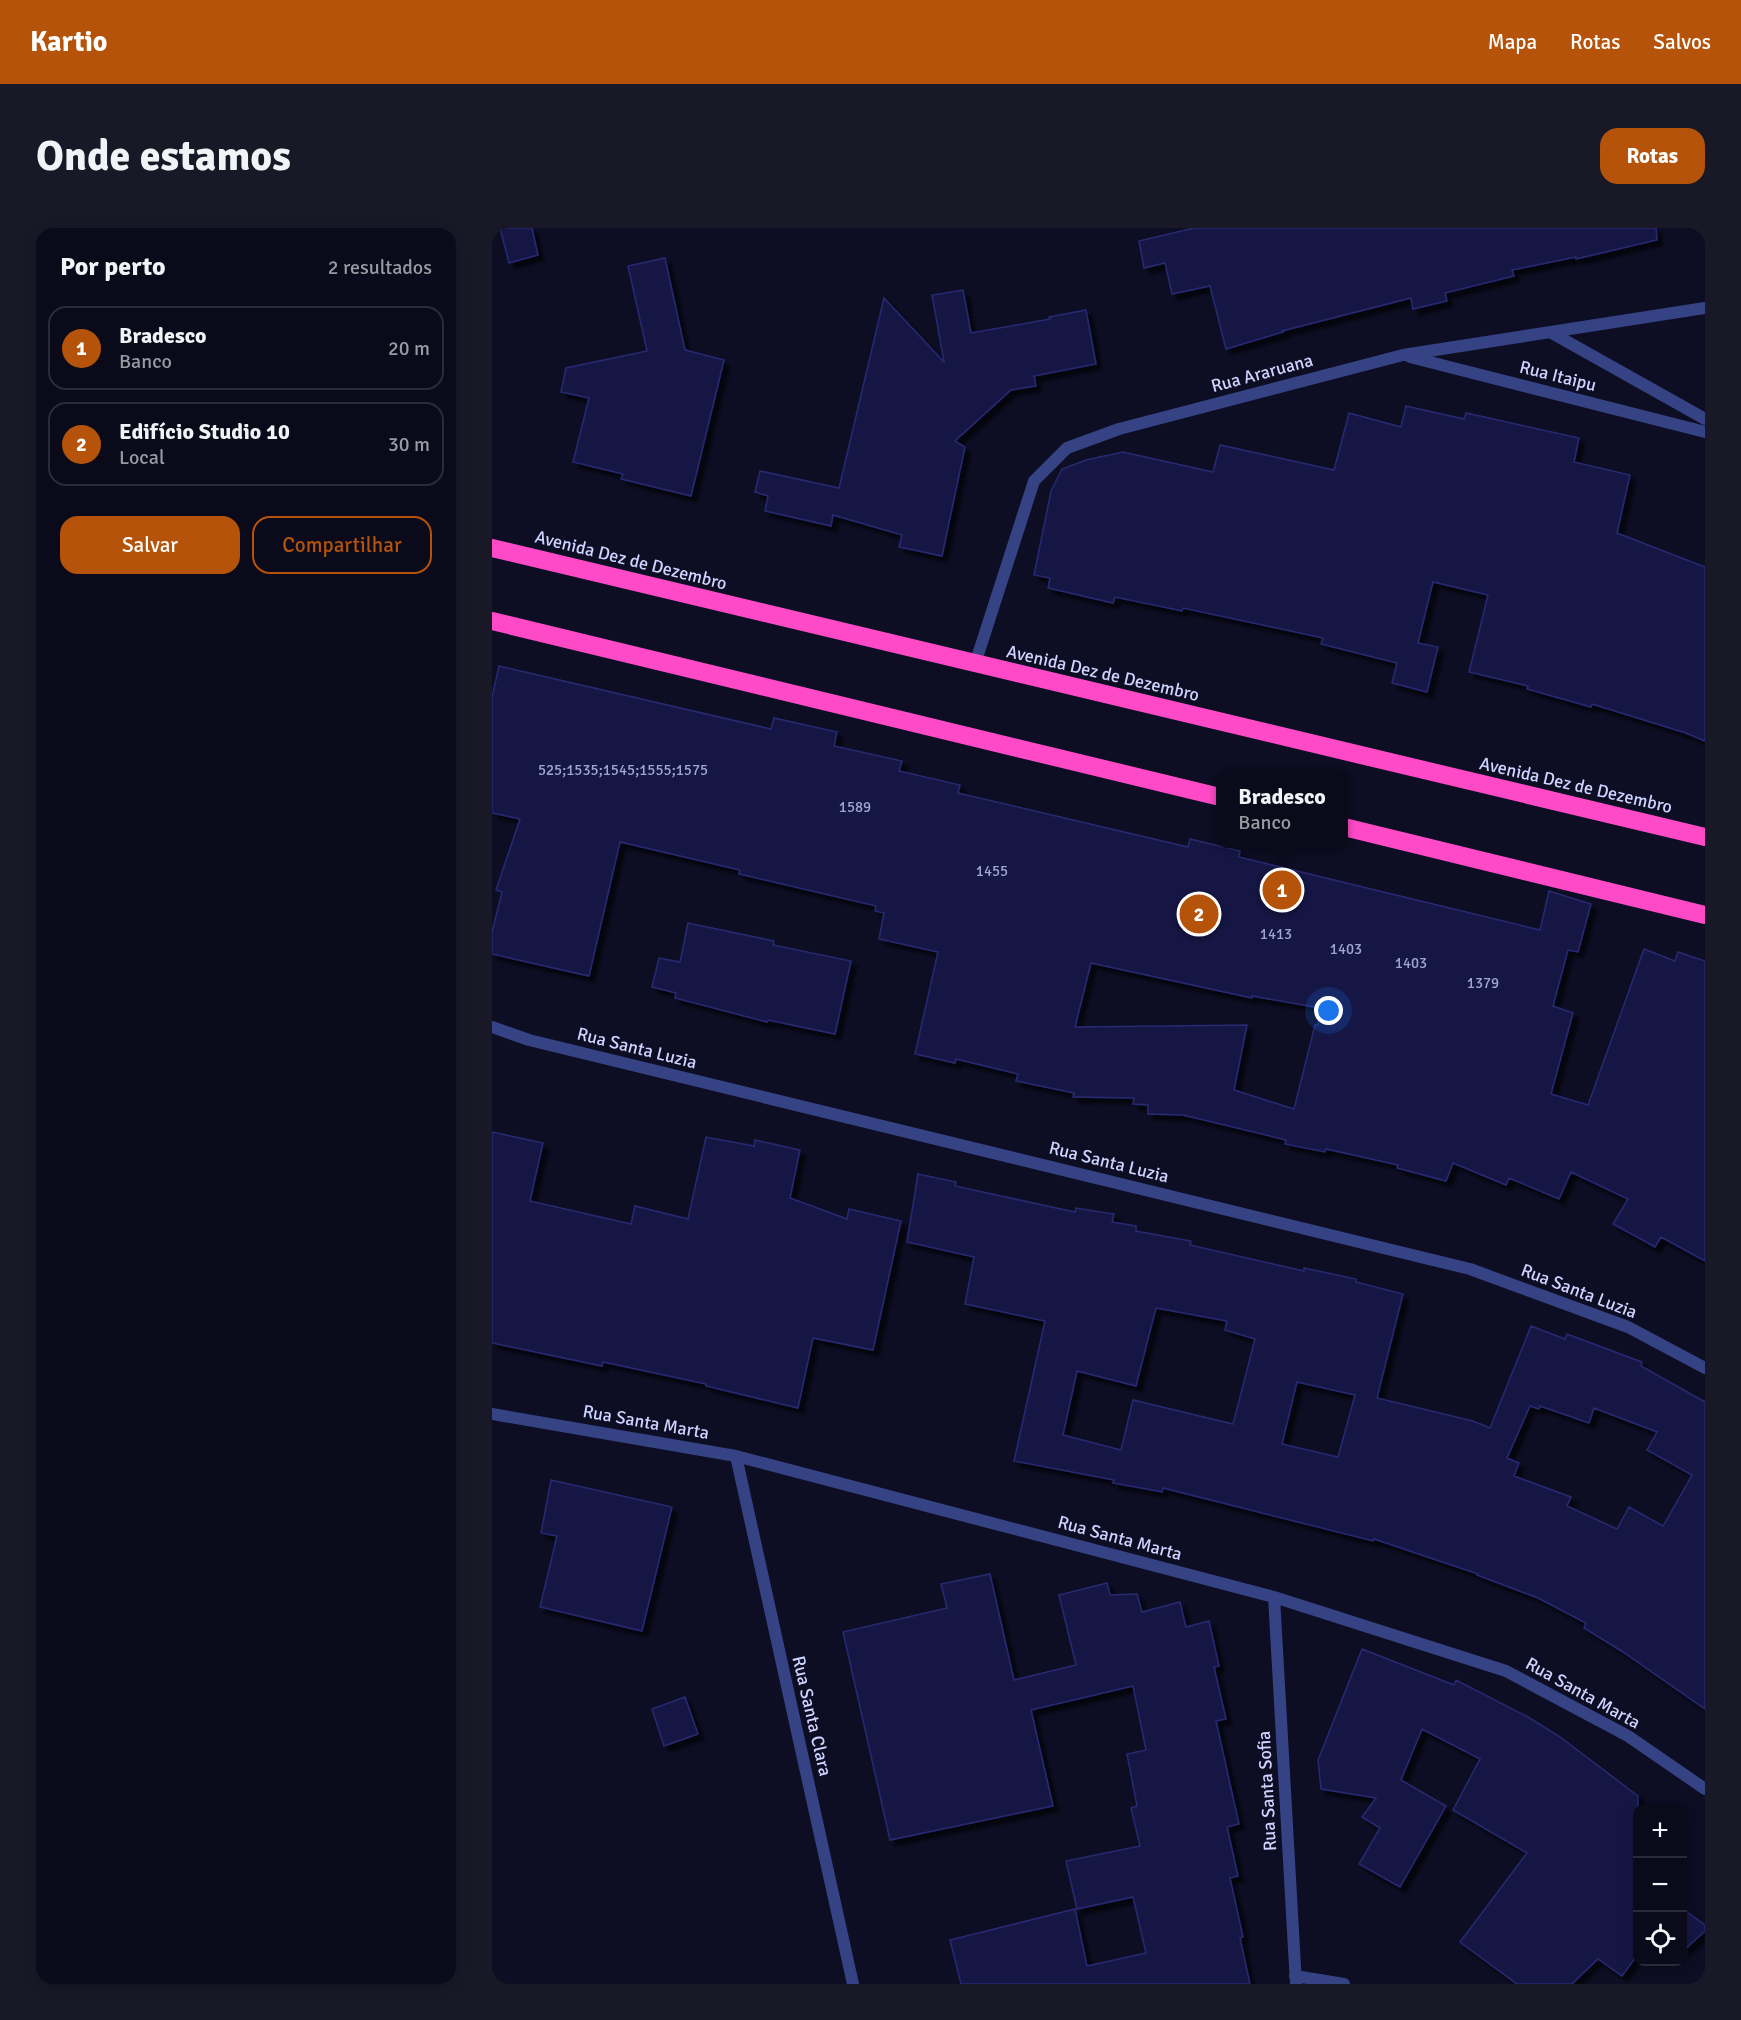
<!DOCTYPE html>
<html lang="pt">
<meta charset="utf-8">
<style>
:root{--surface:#0a0a1a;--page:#181827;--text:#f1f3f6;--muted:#999aa2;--line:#2a2b39;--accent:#b45309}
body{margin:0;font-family:Signika,sans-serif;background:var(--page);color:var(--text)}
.controls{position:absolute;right:18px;bottom:18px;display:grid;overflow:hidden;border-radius:12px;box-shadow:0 3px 15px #0003}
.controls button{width:54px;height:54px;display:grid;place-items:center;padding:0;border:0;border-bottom:2px solid var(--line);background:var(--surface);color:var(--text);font:30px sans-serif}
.you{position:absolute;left:837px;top:783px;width:21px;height:21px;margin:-15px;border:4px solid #fff;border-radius:50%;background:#1a73e8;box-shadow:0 0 0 9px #1a73e833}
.badge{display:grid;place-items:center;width:39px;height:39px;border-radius:50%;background:var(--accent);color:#fff;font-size:20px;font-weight:700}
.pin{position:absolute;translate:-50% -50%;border:3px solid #fff;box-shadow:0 2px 6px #0006}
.popup{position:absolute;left:724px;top:542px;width:132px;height:78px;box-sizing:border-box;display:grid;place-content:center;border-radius:12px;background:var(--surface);filter:drop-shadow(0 2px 4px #0005);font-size:20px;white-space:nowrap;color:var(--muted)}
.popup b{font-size:22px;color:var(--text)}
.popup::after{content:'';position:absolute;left:50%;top:100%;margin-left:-12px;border:12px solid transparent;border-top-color:var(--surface)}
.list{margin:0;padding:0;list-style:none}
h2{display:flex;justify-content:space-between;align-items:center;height:78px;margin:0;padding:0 24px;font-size:26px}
h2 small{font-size:20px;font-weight:400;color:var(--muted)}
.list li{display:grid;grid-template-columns:39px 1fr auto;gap:18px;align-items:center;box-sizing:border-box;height:84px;margin:0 12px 12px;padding:0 12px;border:2px solid var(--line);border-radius:18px}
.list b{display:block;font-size:22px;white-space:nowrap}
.list p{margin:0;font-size:20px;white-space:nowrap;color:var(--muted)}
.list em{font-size:20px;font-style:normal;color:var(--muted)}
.actions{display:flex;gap:12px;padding:18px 24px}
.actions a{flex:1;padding:14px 0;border:2px solid var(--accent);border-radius:18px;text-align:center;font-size:21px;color:var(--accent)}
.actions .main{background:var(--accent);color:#fff}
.icon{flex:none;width:33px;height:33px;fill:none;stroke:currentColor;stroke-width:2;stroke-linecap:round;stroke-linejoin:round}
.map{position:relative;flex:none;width:1213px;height:1756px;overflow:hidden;border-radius:18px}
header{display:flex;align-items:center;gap:36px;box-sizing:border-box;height:84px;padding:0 30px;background:var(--accent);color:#fff}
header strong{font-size:28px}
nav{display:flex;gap:33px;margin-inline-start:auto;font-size:21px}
.intro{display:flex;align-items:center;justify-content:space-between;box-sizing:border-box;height:144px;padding:0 36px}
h1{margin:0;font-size:42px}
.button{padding:15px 27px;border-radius:18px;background:var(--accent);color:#fff;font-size:21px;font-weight:700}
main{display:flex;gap:36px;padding:0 36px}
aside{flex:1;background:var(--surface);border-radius:18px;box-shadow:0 3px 15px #0003}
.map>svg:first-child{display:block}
.building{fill:#181845;stroke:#282972;stroke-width:1.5;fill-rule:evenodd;filter:url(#shadow)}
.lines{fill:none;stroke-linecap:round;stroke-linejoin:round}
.street{stroke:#354384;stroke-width:12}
.highway{stroke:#ff4ac7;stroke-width:18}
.labels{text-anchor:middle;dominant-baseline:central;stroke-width:5;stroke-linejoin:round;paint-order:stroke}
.number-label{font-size:15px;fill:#a1a4d0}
.street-label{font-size:18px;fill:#cfd3ff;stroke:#0d0d23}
</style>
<header>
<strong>Kartio</strong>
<nav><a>Mapa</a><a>Rotas</a><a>Salvos</a></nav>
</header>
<div class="intro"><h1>Onde estamos</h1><a class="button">Rotas</a></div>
<main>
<aside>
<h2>Por perto<small>2 resultados</small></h2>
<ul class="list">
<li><span class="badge">1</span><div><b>Bradesco</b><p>Banco</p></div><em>20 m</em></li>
<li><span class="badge">2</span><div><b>Edifício Studio 10</b><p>Local</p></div><em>30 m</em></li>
</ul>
<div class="actions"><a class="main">Salvar</a><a>Compartilhar</a></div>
</aside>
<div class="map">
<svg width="1213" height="1756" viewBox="0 0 1213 1756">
<defs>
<filter id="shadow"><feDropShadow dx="5.5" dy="5.5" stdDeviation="1.5" flood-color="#0009"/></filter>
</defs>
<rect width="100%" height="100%" fill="#0d0d23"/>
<path class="building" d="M8 0H40L46 27 17 35Z
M702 0H1164L1165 12 1084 31V29L1020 42 1022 48 953 65 955 73 921 81 919 70 790 103 791 104 734 121 718 58 680 66 673 35 652 40 647 13Z
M173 30 193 122 232 132 199 268 129 251 131 246 81 234 97 170 69 164 74 140 155 123 136 38Z
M471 62 479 105 558 91 557 89 594 82 604 136 542 148 544 158 519 162 463 213 473 219 450 328 407 319 410 307 341 287 339 298 273 283 276 268 263 264 268 243 347 260 392 70 452 134 440 67Z
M914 178 972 191 974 185 1087 210 1082 234 1138 247 1125 305 1213 339V513L1194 505 1100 476 1099 479 1035 461 1036 458 977 444 996 367 941 354 926 415 946 419 935 464 900 455 905 435 829 416 831 410 691 380 690 383 623 369 621 375 556 360 558 350 542 347 559 263 570 241 594 232 631 224 721 244 728 217 842 242 857 185 909 199Z
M7 438 279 501 282 490 345 504 342 518 410 533 407 543 468 557 466 565 696 619 698 611 748 623 747 629 1048 702 1057 663 1099 676 1086 724 1076 722 1061 778 1081 785 1059 866 1096 877 1152 721 1183 733 1186 724 1213 733V1033L1169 1009 1163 1019 1121 996 1136 971 1079 944 1067 971 1017 950 1014 957 961 935 954 953 905 940 906 937 834 921 833 924 793 916 794 912 691 887 656 886V877L641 876 642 870 581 869 582 865 524 853 526 846 464 831 463 835 423 826 446 724 387 711 392 685 383 683 384 678 247 646 248 642 128 614 97 748 0 726V704L10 664 4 662 28 591 0 585V469ZM599 735 760 770V768L828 780 826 797H823L802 881 742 862 755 797 583 799Z
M196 695 282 713 281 717 359 733 343 806 276 792 275 794 183 770 184 765 160 759 167 730 188 734Z
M0 904 51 915 38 973 139 996 143 978 196 991 214 909 262 918 263 912 308 922 298 970 355 991 357 981 409 993 381 1122 321 1110 306 1180 214 1158V1156L111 1134 110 1138 0 1115Z
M426 946 464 954 463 958 583 984 584 980 622 986 620 994 644 998V1003L699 1013 698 1017 812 1043V1040L864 1051V1054L911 1066 885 1170 981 1193 998 1200 1039 1098 1073 1111 1075 1106 1150 1134 1149 1138 1213 1174V1481L1131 1424 1092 1400 1094 1395 1046 1370 985 1347 986 1346 882 1311 881 1313 671 1260 670 1264 621 1255 622 1252 522 1233 553 1093 473 1076 482 1029 415 1014ZM664 1080 735 1093 733 1102 763 1111 741 1196 641 1172 629 1222 571 1207 585 1143 644 1158ZM805 1154 863 1167 846 1229 790 1216ZM1038 1178 1047 1181 1048 1178 1097 1195 1102 1180 1165 1204 1155 1222 1200 1247 1171 1298 1137 1279 1125 1301 1075 1278 1079 1269 1022 1248 1027 1235 1015 1230Z
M59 1252 180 1279 150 1403 48 1379 65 1308 49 1305Z
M498 1346 522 1452 584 1437 567 1367 615 1355 618 1367 645 1366 650 1384 688 1374 694 1399 717 1393 727 1438 722 1439 734 1491 724 1493 747 1596 735 1599 746 1648 738 1650 751 1709 748 1710 758 1756H469L458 1712 583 1681 595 1738 654 1725 641 1669 585 1681 574 1633 648 1618 639 1580 645 1578 635 1526 654 1522 641 1458 539 1482 561 1578 398 1612 351 1404 455 1380 449 1356Z
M870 1421 962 1457 964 1452 1036 1489 1067 1508 1146 1568V1726L1130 1748 1106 1731 1080 1756H1025L968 1714 1035 1625 961 1582 988 1531 930 1501 909 1552 954 1578 908 1659 867 1636 888 1600 870 1589 884 1570 829 1561 826 1532Z
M193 1469 206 1506 172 1518 160 1481Z
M1191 1681 1213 1697V1703L1191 1723Z"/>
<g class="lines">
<path class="street" d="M1058 104 1213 191
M918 129 1213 204
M483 436 542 253 575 220 627 201 911 127 1213 80
M0 799 37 812 978 1041 1136 1099 1213 1140
M0 1186 244 1228 782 1369 1014 1443 1136 1508 1213 1561
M244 1228 361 1756
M782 1369 804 1756
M803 1748 852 1756
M1211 1756 1213 1754"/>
<path class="highway" d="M0 320 1213 609
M0 393 728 569
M852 599 1213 687"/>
</g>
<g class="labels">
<g class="number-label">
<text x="131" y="542">525;1535;1545;1555;1575</text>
<text x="363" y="579">1589</text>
<text x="500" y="643">1455</text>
<text x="784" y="706">1413</text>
<text x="854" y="721">1403</text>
<text x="919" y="735">1403</text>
<text x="991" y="755">1379</text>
</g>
<g class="street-label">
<text transform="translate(770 145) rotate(-15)">Rua Araruana</text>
<text transform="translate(1066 148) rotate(14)">Rua Itaipu</text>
<text transform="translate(139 332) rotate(14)">Avenida Dez de Dezembro</text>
<text transform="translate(611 445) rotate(13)">Avenida Dez de Dezembro</text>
<text transform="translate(1084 557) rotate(13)">Avenida Dez de Dezembro</text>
<text transform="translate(145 820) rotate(14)">Rua Santa Luzia</text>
<text transform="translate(617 934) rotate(14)">Rua Santa Luzia</text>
<text transform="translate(1087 1063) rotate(21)">Rua Santa Luzia</text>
<text transform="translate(154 1194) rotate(10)">Rua Santa Marta</text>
<text transform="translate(628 1310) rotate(15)">Rua Santa Marta</text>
<text transform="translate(1091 1465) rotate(29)">Rua Santa Marta</text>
<text transform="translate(320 1488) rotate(77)">Rua Santa Clara</text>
<text transform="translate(775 1563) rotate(-93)">Rua Santa Sofia</text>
</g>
</g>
</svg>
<div class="controls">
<button>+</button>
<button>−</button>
<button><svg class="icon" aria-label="locate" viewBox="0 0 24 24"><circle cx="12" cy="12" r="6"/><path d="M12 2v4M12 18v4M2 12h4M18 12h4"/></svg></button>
</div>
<div class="you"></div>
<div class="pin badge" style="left:790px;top:662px">1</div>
<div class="popup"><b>Bradesco</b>Banco</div>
<div class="pin badge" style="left:707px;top:686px">2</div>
</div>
</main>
